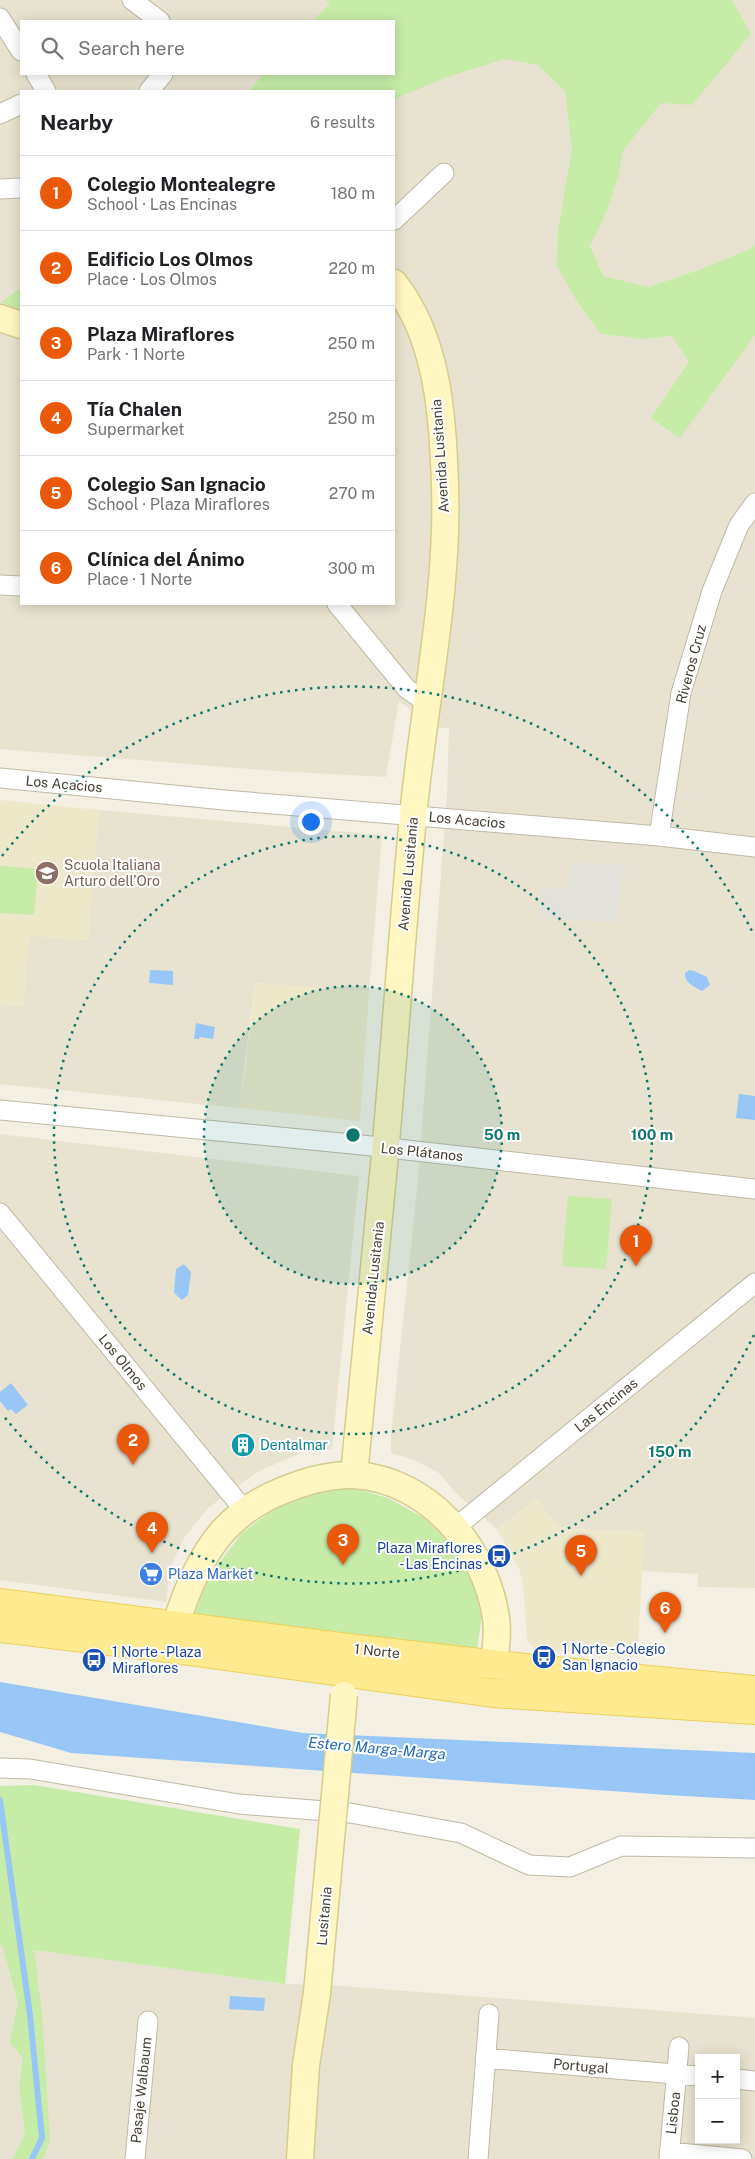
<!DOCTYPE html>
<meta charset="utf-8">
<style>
:root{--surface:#fff;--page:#f2f2f2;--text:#202124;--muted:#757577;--line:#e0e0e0;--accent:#ea580c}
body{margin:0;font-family:"Public Sans",sans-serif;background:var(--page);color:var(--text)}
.controls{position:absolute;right:15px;bottom:15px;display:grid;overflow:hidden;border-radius:0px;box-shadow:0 2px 12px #0003}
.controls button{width:45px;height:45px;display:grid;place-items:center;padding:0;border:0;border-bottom:1px solid var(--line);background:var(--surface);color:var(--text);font:25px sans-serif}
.you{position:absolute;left:310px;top:821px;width:18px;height:18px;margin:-12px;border:4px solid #fff;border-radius:50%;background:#1a73e8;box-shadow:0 0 0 8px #1a73e833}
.badge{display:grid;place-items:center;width:32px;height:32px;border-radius:50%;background:var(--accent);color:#fff;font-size:16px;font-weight:700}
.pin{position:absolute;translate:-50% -41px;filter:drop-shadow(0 1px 2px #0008)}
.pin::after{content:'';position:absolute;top:26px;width:18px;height:15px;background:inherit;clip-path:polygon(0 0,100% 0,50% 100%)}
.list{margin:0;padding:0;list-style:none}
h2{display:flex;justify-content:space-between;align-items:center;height:65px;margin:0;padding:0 20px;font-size:21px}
h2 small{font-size:16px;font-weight:400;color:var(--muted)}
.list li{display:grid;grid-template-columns:32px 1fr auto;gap:15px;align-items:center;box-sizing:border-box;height:75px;padding:0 20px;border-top:1px solid var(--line)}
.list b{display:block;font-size:19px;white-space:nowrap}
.list p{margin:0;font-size:16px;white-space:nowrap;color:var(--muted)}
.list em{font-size:16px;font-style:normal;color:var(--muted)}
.icon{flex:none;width:28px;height:28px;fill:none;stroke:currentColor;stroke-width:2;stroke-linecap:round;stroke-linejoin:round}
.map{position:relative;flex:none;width:755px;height:2159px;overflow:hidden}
.search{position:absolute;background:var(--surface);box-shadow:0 2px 12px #0003;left:20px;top:20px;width:375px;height:55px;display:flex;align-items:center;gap:12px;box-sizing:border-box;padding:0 18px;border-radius:0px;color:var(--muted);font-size:19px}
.panel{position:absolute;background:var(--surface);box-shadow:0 2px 12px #0003;left:20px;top:90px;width:375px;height:515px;border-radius:0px}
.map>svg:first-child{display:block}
.residential{fill:#e8e3d0;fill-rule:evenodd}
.education{fill:#eee8cb}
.green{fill:#c6eca7}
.parking{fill:#e3e1dc}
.water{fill:#98c7f7}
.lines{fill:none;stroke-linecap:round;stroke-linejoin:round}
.stream{stroke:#98c7f7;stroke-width:6}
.street-casing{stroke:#bfb9a5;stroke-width:21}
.secondary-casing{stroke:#d7cc8e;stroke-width:29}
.primary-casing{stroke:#efd055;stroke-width:30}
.street{stroke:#fff;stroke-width:19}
.secondary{stroke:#fff6c1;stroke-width:26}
.primary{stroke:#ffea90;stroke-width:28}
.secondary-bridge-casing{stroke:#d7cc8e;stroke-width:29;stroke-linecap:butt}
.secondary-bridge{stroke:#fff6c1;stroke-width:26}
.ring{fill:none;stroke:#0f766e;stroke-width:2.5;stroke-dasharray:2.5 5}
.labels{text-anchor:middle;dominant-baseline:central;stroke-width:4;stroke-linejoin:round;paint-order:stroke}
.street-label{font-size:14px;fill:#464033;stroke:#fff}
.education-label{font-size:14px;fill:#785e54;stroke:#fff;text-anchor:start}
.culture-label{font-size:14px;fill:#0d838f;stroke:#fff;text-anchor:start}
.transit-label{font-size:14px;fill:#164399;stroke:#fff;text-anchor:start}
.shop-label{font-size:14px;fill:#366cbe;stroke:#fff;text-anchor:start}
.water-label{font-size:15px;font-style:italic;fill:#226bbb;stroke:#fff}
.centre{fill:#0f766e;stroke:#fff;stroke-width:2.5}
.ring-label{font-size:15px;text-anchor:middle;font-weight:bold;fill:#0f766e;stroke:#fff;stroke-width:4;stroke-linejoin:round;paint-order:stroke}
</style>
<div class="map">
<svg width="755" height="2159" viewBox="0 0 755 2159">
<rect width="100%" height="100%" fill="#f3f0e3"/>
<path class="residential" d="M0 0H755V1588L698 1587V1574L642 1571 644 1532 566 1529 557 1525 536 1499 497 1529 456 1493 439 1473 414 1460 391 1453V1435L418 1180 447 794 449 728H436L399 701 386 777 276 771 0 749ZM21 21H394V74H21ZM21 91H394V604H21Z
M99 810 382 835 369 992 255 983 239 1108 0 1084V1004L23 1006 29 935 88 940Z
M0 1134 359 1176 332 1449 306 1451 259 1471 208 1508 184 1538 170 1568 166 1602 0 1580Z
M0 1945 285 1984 329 1985 755 2018V2159H0ZM699 2058H736V2140H699Z"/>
<path class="education" d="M0 800 99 810 88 940 29 936 23 1006 0 1004Z
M255 983 369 992 360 1121 239 1108 246 1065Z
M536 1499 557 1525 566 1529 645 1532 637 1657 535 1649 527 1641 523 1585 519 1569 497 1529Z"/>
<path class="green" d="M326 0H732L751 34 692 105 661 103 623 150 618 177 607 211 590 246 603 276 648 287 699 270 750 249 755 245V335L680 438 651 418 689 362 672 336 642 339 601 334 578 303 557 266 558 231 572 149 565 91 538 65 505 59 450 76 394 99V91H249L264 74H394V21H313L330 3Z
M19 289 21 290V312L1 302Z
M0 866 38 869 34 915 0 913Z
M568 1196 612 1199 606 1269 562 1266Z
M350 1487 388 1498 424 1518 457 1548 472 1571 483 1608 477 1650 194 1618 201 1593 222 1559 242 1533 278 1506 313 1488Z
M34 1785 300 1829 285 1984 34 1950 42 2015 50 2140 43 2159H13L25 2133 19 2087 23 2058 10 2043 18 2002 2 1945H0V1786Z"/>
<path class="parking" d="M572 862 623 865 618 923 540 917 543 888 569 889Z"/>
<path class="water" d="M150 970 173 971V985L149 983Z
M689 970 694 971 707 977 710 985 702 991C695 987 684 983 685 973Z
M196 1023 215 1027 213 1039 200 1037 199 1039H194Z
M739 1094 755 1096V1120L736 1118Z
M184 1264 191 1272 188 1295 182 1300 174 1293 176 1269Z
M11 1383 28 1405 16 1414 11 1409 8 1411 0 1401V1392Z
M0 1682 303 1733 755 1753V1800L667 1795 71 1753 0 1732Z
M230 1996 265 1998 264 2011 229 2009Z"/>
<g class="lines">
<path class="stream" d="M0 1800 30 2015 42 2138 32 2159"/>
<g class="street-casing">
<path id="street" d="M132 0 160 21
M0 18 21 51
M36 74 46 91
M149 91 163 74
M0 114 21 104
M0 189 21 188
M394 220 444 173
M0 585 21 586
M337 604 407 689 426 702
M0 778 224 800 659 836 755 847
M659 836 681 693 712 591 739 525 755 503
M0 1110 362 1145 755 1189
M0 1213 245 1511
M456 1527 755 1283
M0 1768 30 1769 239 1804 350 1813 461 1833 529 1865 570 1867 621 1846 755 1848
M485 2058 699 2076
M736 2079 755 2081
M669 2152 742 2159
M135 2159 148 2021
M478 2159 489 2014
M669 2159 679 2047"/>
</g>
<g class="secondary-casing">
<path id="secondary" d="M0 318 21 325
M354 1475C366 1361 377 1246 387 1131 396 1026 403 921 413 817 423 708 449 594 445 485 443 417 438 338 394 283
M175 1627C185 1594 199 1559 222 1532 239 1513 261 1499 284 1490 306 1481 331 1474 355 1475 429 1480 486 1548 496 1618 498 1633 496 1648 494 1663
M300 2159 306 2065 317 1993"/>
</g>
<g class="primary-casing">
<path id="primary" d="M0 1603 348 1648 543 1670 755 1690
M0 1628 176 1649 493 1693 755 1710"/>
</g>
<use href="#street" class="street"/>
<use href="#secondary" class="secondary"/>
<use href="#primary" class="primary"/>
<g class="secondary-bridge-casing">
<path id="secondary-bridge" d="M317 1993 344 1695"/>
</g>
<use href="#secondary-bridge" class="secondary-bridge"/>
</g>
<circle cx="353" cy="1135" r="149" fill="#0f766e" fill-opacity=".12"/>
<g class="ring">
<circle cx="353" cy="1135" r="149"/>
<circle cx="353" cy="1135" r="299"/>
<path d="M754 1335A448 448 0 0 1 2 1414M2 856A448 448 0 0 1 754 935"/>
</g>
<defs>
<g id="school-disc" transform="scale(1.25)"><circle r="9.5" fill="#8d6e63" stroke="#fff"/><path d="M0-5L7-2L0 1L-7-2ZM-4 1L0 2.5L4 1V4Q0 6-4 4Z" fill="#fff"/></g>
<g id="building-disc" transform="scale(1.25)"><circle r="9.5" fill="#0f9aa8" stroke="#fff"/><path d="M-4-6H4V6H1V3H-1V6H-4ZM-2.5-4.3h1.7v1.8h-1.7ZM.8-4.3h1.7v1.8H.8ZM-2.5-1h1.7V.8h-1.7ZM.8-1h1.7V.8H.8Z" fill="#fff"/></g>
<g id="bus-disc" transform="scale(1.25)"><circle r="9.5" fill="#1a4fb4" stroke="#fff"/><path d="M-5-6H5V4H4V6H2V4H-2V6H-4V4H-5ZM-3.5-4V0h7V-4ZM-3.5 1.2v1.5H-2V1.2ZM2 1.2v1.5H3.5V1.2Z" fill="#fff"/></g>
<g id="supermarket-disc" transform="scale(1.25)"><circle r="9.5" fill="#3f7fe0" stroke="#fff"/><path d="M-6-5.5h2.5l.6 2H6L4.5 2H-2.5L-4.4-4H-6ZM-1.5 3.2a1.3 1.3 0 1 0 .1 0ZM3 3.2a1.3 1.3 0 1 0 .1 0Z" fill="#fff"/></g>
</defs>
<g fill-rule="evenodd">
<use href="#school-disc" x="47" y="873"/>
<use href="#building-disc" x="243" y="1445"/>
<use href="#bus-disc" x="499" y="1556"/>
<use href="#supermarket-disc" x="151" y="1574"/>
<use href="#bus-disc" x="544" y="1657"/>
<use href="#bus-disc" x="94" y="1660"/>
</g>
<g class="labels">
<g class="street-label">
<text transform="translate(440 456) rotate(-94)">Avenida Lusitania</text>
<text transform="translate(691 664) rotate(-75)">Riveros Cruz</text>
<text transform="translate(64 784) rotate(5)">Los Acacios</text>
<text transform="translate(467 820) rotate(5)">Los Acacios</text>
<text transform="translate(408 874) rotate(-85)">Avenida Lusitania</text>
<text transform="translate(422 1152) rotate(6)">Los Plátanos</text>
<text transform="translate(373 1278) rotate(-84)">Avenida Lusitania</text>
<text transform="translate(123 1362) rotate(51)">Los Olmos</text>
<text transform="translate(606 1405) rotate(-39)">Las Encinas</text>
<text transform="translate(377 1651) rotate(6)">1 Norte</text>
<text transform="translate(324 1916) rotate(-85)">Lusitania</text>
<text transform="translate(581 2066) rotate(5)">Portugal</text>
<text transform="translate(141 2090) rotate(-84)">Pasaje Walbaum</text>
<text transform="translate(673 2113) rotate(-84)">Lisboa</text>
</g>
<g class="education-label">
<text x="64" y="865">Scuola Italiana<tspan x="64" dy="16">Arturo dell’Oro</tspan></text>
</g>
<g class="culture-label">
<text x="260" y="1445">Dentalmar</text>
</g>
<g class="transit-label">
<text x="482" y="1548" text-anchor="end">Plaza Miraflores<tspan x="482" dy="16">- Las Encinas</tspan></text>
<text x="562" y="1649">1 Norte - Colegio<tspan x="562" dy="16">San Ignacio</tspan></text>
<text x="112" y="1652">1 Norte - Plaza<tspan x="112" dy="16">Miraflores</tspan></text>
</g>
<g class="shop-label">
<text x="168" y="1574">Plaza Market</text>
</g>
<g class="water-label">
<text transform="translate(377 1748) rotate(5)">Estero Marga-Marga</text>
</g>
</g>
<circle cx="353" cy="1135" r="8" class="centre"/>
<g class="ring-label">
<text x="502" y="1140">50 m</text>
<text x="652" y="1140">100 m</text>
<text x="670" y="1457">150 m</text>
</g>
</svg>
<div class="controls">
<button>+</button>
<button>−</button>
</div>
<div class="you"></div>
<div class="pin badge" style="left:636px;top:1266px">1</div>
<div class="pin badge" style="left:133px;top:1465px">2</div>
<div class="pin badge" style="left:343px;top:1565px">3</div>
<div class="pin badge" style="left:152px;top:1553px">4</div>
<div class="pin badge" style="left:581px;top:1576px">5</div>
<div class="pin badge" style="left:665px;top:1633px">6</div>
<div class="search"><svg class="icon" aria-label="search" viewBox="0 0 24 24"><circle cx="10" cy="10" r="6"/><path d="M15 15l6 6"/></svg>Search here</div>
<section class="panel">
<h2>Nearby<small>6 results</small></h2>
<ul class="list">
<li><span class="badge">1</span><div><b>Colegio Montealegre</b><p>School · Las Encinas</p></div><em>180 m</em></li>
<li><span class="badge">2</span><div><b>Edificio Los Olmos</b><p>Place · Los Olmos</p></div><em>220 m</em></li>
<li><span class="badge">3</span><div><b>Plaza Miraflores</b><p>Park · 1 Norte</p></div><em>250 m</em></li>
<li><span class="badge">4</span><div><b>Tía Chalen</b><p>Supermarket</p></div><em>250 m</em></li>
<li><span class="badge">5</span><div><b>Colegio San Ignacio</b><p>School · Plaza Miraflores</p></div><em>270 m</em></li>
<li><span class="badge">6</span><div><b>Clínica del Ánimo</b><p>Place · 1 Norte</p></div><em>300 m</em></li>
</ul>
</section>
</div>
